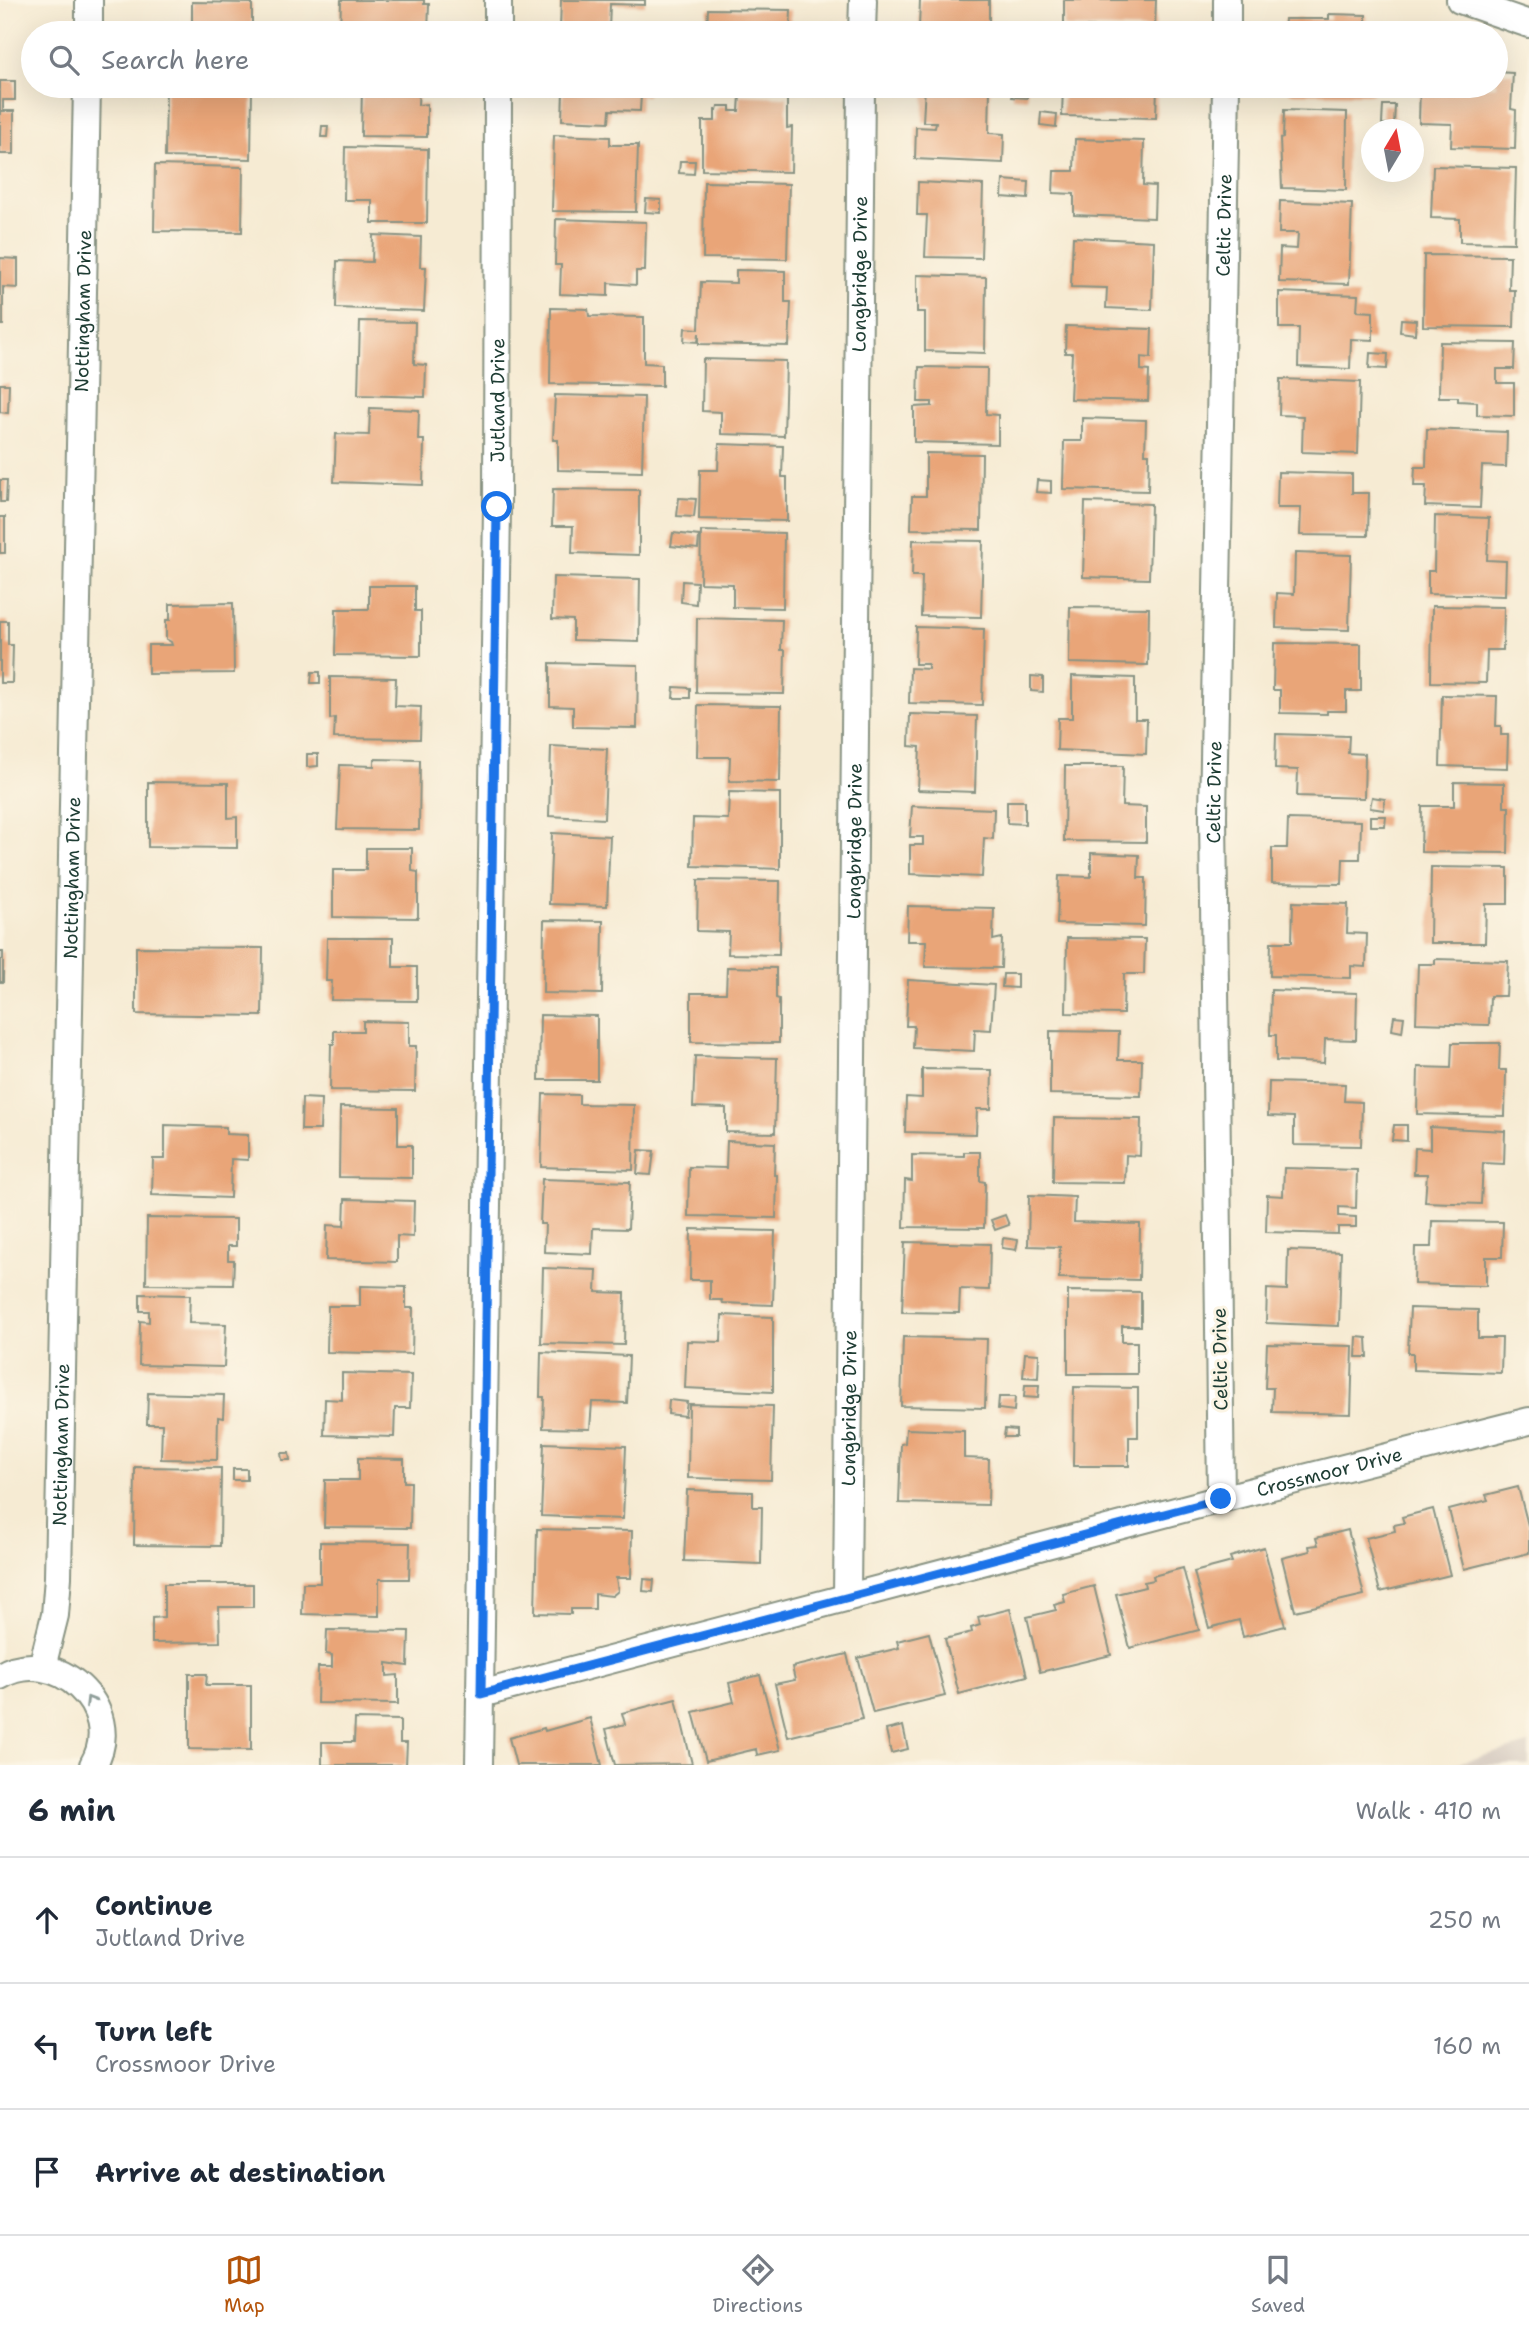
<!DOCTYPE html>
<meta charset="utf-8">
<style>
:root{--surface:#fff;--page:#f6f6f7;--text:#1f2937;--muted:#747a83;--line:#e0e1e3;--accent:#b45309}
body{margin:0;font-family:"Shantell Sans",sans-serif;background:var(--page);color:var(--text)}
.compass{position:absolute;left:1361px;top:119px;width:63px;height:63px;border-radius:50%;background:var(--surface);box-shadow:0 7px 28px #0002;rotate:10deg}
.stop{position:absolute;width:21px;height:21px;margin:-16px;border:5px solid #1a73e8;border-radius:50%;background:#fff}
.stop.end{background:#1a73e8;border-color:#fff;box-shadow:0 2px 7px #0008}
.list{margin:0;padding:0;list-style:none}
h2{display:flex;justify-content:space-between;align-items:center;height:91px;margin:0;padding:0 28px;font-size:30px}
h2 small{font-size:23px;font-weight:400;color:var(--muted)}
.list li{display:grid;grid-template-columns:46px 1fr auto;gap:21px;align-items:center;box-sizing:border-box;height:126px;padding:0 28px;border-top:2px solid var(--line)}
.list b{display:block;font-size:26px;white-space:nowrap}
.list p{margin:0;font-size:23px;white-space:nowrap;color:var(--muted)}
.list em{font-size:23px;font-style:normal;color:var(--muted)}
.icon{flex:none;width:38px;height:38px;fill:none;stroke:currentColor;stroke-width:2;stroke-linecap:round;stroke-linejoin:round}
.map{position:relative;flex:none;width:1529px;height:1765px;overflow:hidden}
.search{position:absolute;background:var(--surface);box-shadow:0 7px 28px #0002;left:21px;right:21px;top:21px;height:77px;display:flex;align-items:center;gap:18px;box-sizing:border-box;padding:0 24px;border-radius:38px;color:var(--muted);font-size:26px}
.sheet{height:469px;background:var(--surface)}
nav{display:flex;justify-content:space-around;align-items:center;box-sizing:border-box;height:98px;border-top:2px solid var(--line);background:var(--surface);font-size:19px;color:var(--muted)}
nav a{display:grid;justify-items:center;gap:4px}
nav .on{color:var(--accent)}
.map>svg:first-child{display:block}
.industrial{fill:#cec2b9}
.building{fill:#e9a578}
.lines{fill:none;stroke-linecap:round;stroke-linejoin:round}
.street-casing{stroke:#8a9484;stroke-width:30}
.street{stroke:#fff;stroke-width:26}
.oneway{stroke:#8f9e9a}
.route{stroke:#1a73e8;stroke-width:9}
.labels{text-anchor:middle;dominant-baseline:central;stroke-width:6;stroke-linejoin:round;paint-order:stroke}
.street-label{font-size:19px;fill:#1f3d34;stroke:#fcf5e5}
</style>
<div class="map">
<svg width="1529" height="1765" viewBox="0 0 1529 1765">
<rect width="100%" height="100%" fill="#fcf5e5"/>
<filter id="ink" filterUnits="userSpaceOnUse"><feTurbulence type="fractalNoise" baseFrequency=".0143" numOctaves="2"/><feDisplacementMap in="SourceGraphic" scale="14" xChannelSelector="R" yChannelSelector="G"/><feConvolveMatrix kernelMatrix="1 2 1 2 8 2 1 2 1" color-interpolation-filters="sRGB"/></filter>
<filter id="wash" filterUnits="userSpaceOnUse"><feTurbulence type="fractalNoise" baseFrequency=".00686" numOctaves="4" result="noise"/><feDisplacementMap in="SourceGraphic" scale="28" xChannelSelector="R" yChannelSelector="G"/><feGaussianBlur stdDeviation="1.57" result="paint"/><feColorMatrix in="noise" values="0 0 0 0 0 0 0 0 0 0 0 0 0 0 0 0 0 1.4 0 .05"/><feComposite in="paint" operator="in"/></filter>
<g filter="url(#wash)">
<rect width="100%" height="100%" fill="#f6ebd3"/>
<path class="industrial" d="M1529 1744V1765H1449Z"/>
<g id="blocks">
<path class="building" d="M341 0H424V4H429L428 33H340Z
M561 0H645V5L610 4 609 30 560 29Z
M920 0H989V33H928V28H919Z
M1064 0H1156L1155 29 1064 27Z
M192 2 252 3V33H192Z
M708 9 791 10 790 33H707Z
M1329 14 1366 15V33H1284L1285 19H1329Z
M1496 72 1513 73 1511 109 1516 110 1515 149 1451 147 1452 124 1419 123 1420 86H1496Z
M0 81H15V100H3V111H14V154H0Z
M362 86H419L418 105 427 104V137L361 136Z
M558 86H647V96L641 95 640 111 610 110 609 122 562 120 563 91H558Z
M925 86 990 88 989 133 1004 134 1003 163 915 159 916 127 935 128 936 122H923Z
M1012 86H1027V98L1012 97Z
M1063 86H1157L1156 118 1062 116Z
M1289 86H1373L1372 94 1289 93Z
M166 87 252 88 251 159 165 157Z
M740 95 787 97V128L792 127 791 172 702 170V121H715V110H717L718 106H730V111H739Z
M1383 105H1395L1394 125 1382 124Z
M1284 110 1347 112 1346 190 1282 188 1280 139 1283 138Z
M1041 112 1057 114 1056 127 1040 125Z
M322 126H328L327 137H321Z
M554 135 610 137V145H638L636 212 552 211Z
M1075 139 1144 141 1143 185 1155 186 1154 218 1074 215V194L1053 193 1054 171H1074Z
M345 147 428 149 427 223H372V200H344Z
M680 161H695L694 174 679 173Z
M155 165 243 167 242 232 154 231Z
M1433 166 1516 168 1514 243 1460 242V219L1431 218Z
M1003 180 1029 182 1028 199 1002 197Z
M704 182 789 184 787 259 703 258Z
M918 182 983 185 981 258 925 257 927 215H917Z
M646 199 661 200V213L645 212Z
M1280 201 1352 204 1349 284 1279 282 1280 248 1297 249 1298 233H1279Z
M556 219 646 222 645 271H636V285L608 283V296L560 294 561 265H555Z
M373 235 421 237 420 267H426L424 311 336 308 337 261 372 262Z
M1073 237 1154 241 1152 310 1106 308 1107 288 1071 287Z
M1424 255 1510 256 1509 290H1515L1514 327 1423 326Z
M0 258 18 259V288L3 287V325H0Z
M736 270 785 271V302H791L789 346 699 344V333L698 342 684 341 685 328 699 329 701 282 736 283Z
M917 275 986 277 985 353 925 351V312H917Z
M1279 292 1358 295 1357 311 1373 312V340L1351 339 1350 369 1298 367 1299 328H1279Z
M551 308 588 309 589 316 644 317V363L662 364V386L550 384Z
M1401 319 1416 320 1415 334 1400 332Z
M360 321 415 322 414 364 426 365 425 397 358 395Z
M1066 326 1152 329 1151 358 1141 357V370L1149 371 1148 401 1070 399 1072 353H1065Z
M1440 342 1515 343 1514 369H1497V383H1514V416L1477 415V402L1458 401V397H1439Z
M1370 353 1388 354 1387 369 1369 368Z
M703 359 786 361 784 436 721 434V412L702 411Z
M919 367 987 368 986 414 998 415V444L914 442V407L932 406V402H918Z
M1280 379 1360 382 1358 454 1302 452 1303 416 1279 415Z
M0 384H9L8 413 0 412Z
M555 395 644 397 642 472 558 470V440H553Z
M370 408 419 410 418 440H424L423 485 334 482 336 434 369 435Z
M1082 418 1146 420 1145 454H1149L1148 491 1063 489 1064 441H1082Z
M1427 429 1507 432 1506 467 1482 466 1480 508 1425 506 1426 486H1414L1415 467H1426Z
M719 444 783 446 782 477H787V521L699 519 700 470H718Z
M926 453 982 454 981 530 911 529 912 496H926Z
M1278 472 1352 474V493H1369L1368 536 1300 535 1301 508H1277Z
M0 480H7L6 502H0Z
M1037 480 1051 481V493L1036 492Z
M553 489 639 490V555L572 553 573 526H552Z
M679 498 696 499 694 517 677 516Z
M1085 502 1151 504 1149 579 1083 577Z
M1435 516 1489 518 1487 560 1506 561 1505 596 1428 594V571H1434Z
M0 517H5V553H0Z
M701 531 784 533 783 608 733 607V584L700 583Z
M673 533 699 536 698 549 671 546Z
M913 540 983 541 981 617 921 616 922 576H912Z
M1295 553 1351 555 1349 630 1276 628 1277 593 1294 594Z
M553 577 640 579 639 642 573 640V620L552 619Z
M682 581 697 582 696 604 681 602Z
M369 586H415V611H421V656L335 655 336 609H369Z
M233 603 234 673 148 674V645H172L171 642 166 639V620H170V604Z
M1432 606 1504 607 1503 650H1487L1486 683 1431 682Z
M1070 607 1149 608 1148 665 1069 663Z
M697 618 782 620 781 650H785L784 694 696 693Z
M0 621H8V645H13L12 683H0Z
M916 627 984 629 982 705 909 703 910 668 928 669V664H915Z
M1274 643 1361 644V691H1346V711H1327V714L1280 713V690H1273Z
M550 663 638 665 637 728 573 727V707L550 706Z
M312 672H320V683H311Z
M1031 676 1043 677V692L1031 691Z
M1072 676 1135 678V719H1147L1146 754 1057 750 1058 718H1072Z
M330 677 396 678 395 706 421 707 420 739 334 738 335 718 330 719Z
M674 687 690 688V698H673Z
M1442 695 1497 696 1496 726H1501V735H1508L1507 768 1440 766Z
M698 705 781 706 780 782 729 781 730 757H697Z
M910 714 977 716 975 792 918 790 920 747 909 746Z
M1276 734 1349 736 1348 753 1365 754 1364 798 1297 796 1298 770 1275 769Z
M551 746 607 749 604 819 549 816Z
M307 754H318V766L307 767Z
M374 759 420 760 419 830 337 829 340 765 374 766Z
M1065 766H1123L1122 806 1146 807V842L1064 841Z
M148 782 228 783V818L237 817V848L148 847Z
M1454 782 1504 783V807H1509L1508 853 1421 852 1422 806H1454Z
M729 792 780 793V869L692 866 693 818 728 819Z
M1372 797 1385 799 1384 810 1370 808Z
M1007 801H1025V824L1007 823Z
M912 806 994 809 993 839 984 838 982 877 910 874V845H923V837H910Z
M1370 816H1386L1385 826H1370Z
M1288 819 1361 821 1360 859H1343L1342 884 1272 883V848H1287Z
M552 833 610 836 607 906 549 904Z
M366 848H412V871L418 872V918L333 917V870H366Z
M1091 853 1139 855 1138 878H1146L1145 926 1057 924 1059 876 1091 877Z
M1431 867 1508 868V904H1486L1485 943H1430Z
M698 880 780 881 779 955 728 954 729 932 697 931Z
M1293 902 1348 904 1347 933 1367 934 1366 967 1351 966V978L1270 976 1271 942H1292Z
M908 906 994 908 993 940 1002 938 1001 968 925 967 926 941H907Z
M544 920 603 921 602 994 543 993Z
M327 938H393V967H417V1001L331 1000 332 981H326Z
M1067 938 1145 939 1144 974H1124L1123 1014 1066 1013Z
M136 947 263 948 262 1016 136 1014Z
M0 952H3V982H0Z
M1435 959 1508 961 1506 996H1490L1489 1025 1416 1023 1418 964H1435Z
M727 967 776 968V998L779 999V1043L691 1042V993H726Z
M1003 974H1017V988L1002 987Z
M908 980 994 985 991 1030 975 1029 974 1051 913 1048 914 1026H906Z
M1271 990 1357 993 1356 1040 1325 1039 1324 1063 1276 1061V1035H1270Z
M540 1015 597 1016V1080H539Z
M1394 1016 1404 1017 1402 1032 1392 1030Z
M363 1021 409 1022V1046H416L415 1091 330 1090 331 1044H334V1031H363Z
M1050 1031 1119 1032 1118 1060H1142L1141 1096 1050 1094Z
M1452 1043H1500L1499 1070H1506L1505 1116 1417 1114 1418 1067 1451 1068Z
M695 1056 777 1058 775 1133 726 1132V1108L693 1107Z
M922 1069 992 1070 991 1109H977L976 1134 905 1132 906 1097 922 1098Z
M1269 1082 1345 1084 1344 1101 1362 1102 1361 1146 1294 1145V1117L1268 1116Z
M543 1094 579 1095V1104L634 1105 633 1170 541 1167Z
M302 1098 321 1099 320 1130H301Z
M340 1107 398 1108V1145H412V1178L339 1177Z
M1054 1118 1141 1119 1140 1156 1126 1155 1125 1183 1053 1182Z
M165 1125 226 1127V1134L248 1135V1160L231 1159 230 1198 152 1195 153 1159H165Z
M1394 1125H1407V1141L1392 1140Z
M1430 1127 1505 1131 1504 1164 1483 1163 1481 1204 1425 1202 1427 1174H1414L1415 1148 1430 1149Z
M727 1141 775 1143 774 1175H777L776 1218 688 1216 689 1167 726 1168Z
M639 1150 654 1151 651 1175 637 1174Z
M964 1152H980V1181L985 1182 984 1228 904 1227 905 1180 912 1181V1155L964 1156Z
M1284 1168 1357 1170 1356 1208 1339 1207V1216L1356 1217V1227H1338V1234L1266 1232 1267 1195 1283 1196Z
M542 1179 630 1182 628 1229 593 1228 592 1254 544 1252 545 1224H540Z
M1029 1195 1075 1197 1074 1222 1140 1224 1139 1280 1059 1278 1060 1247 1028 1246Z
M345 1199 414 1201 413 1237 397 1236V1262L326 1260 327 1225 344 1226Z
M1005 1215 1009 1225 995 1230 991 1220Z
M147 1218 236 1219V1246H228V1260H234L233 1285 146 1284Z
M1432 1221 1503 1222 1502 1257H1486V1286L1414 1284 1415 1247H1431Z
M691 1229 775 1231 773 1305 723 1303 722 1300H710V1280H690Z
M1003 1238 1018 1240 1016 1250 1002 1248Z
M905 1242 990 1244 989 1290 960 1289 959 1313 902 1312Z
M1288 1250 1341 1252 1339 1326 1266 1323 1267 1289 1287 1290Z
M543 1268 597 1270 596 1292 625 1293 624 1345 541 1343Z
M360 1286 406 1287V1308H413L412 1354 327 1352 328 1306H360Z
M1068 1291 1141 1292V1326H1122V1342H1137V1374H1068Z
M140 1294 190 1295 189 1323 226 1324 224 1367 139 1365 140 1321 149 1322V1311H140Z
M1410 1308 1478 1310V1338H1502L1501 1373 1413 1370V1353H1408Z
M722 1315 773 1317V1392L685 1388 687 1341 721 1342Z
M903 1337 987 1339 985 1408 901 1406Z
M1357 1337 1367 1338 1368 1357H1356Z
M1267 1344 1353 1346 1351 1414 1272 1412 1273 1388H1265Z
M541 1352 629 1356 627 1403 592 1402 590 1429 543 1428 544 1397H540Z
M1025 1353 1039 1354 1038 1378 1023 1377Z
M342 1373 411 1375 410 1408H395L394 1437 324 1435 325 1399 342 1400Z
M1025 1385H1039L1038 1398 1024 1397Z
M1074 1387 1138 1388V1437H1129V1466H1073Z
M148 1393 224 1395 223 1418 218 1417 217 1460 161 1459 162 1424H147Z
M999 1397H1015L1014 1411 998 1409Z
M669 1400 687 1402 685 1416 668 1414Z
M689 1404 773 1406 771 1480 688 1478Z
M906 1429 964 1431V1458L989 1459 988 1505 899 1503 901 1444 905 1443Z
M1005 1429 1016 1430V1437H1004Z
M544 1443 626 1446 623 1519 541 1516Z
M281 1453H289L290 1460H282Z
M358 1458 404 1459V1482H411L410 1528 324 1527 325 1480H358Z
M135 1467 221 1468 220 1546 134 1545Z
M233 1469H247V1480H233Z
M1518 1487 1529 1529V1553L1464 1569 1449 1510 1488 1500 1486 1495Z
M687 1490 753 1492V1507H762L761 1564 684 1561Z
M1433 1509 1450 1575 1380 1592 1366 1538 1395 1531 1394 1525 1404 1523 1402 1517Z
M537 1529 632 1531 631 1578H616L618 1591 612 1596 595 1594V1609H571V1614L535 1613Z
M1348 1530 1364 1595 1295 1611 1282 1558 1310 1551 1309 1546 1318 1545 1316 1538Z
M320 1542 410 1543 409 1579H379V1616L302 1614 303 1583H320Z
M1264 1547 1285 1626 1243 1637 1239 1620 1209 1628 1194 1572 1232 1562 1230 1557Z
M1183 1568 1199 1630 1130 1648 1116 1594 1145 1587 1144 1582 1154 1580 1153 1576Z
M644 1579 654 1580 653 1592 643 1591Z
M164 1584H253V1607H219L220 1642 152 1643V1618L164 1617Z
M1094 1586 1111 1655 1040 1672 1027 1617 1056 1610 1054 1605 1065 1602 1063 1594Z
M1010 1609 1027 1676 959 1694 945 1639 972 1632 971 1628 980 1625 978 1617Z
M327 1630 409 1631 408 1666 387 1663V1676L398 1675V1704L317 1703 318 1667H332V1655L326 1654Z
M929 1633 945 1696 873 1713 858 1658 899 1648 897 1641Z
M847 1654 862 1719 788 1737 775 1684 795 1680 792 1667Z
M189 1674H207L206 1685H251V1750L189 1749Z
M760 1675 780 1750 757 1755 756 1749 706 1761 693 1712 734 1702 729 1683Z
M676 1699 692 1764 615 1765 606 1729 625 1724 622 1713Z
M590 1718 602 1765H516L509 1738 544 1728 545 1731Z
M355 1719 400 1720V1743H407L406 1765H322V1742H354Z
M903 1726 908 1749 891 1753 886 1730Z"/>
</g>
</g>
<g filter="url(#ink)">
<use href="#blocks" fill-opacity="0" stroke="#8a9484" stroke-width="2"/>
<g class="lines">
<g class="street-casing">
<g id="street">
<path d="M1460 0 1529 24"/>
<path d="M89 33V0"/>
<path d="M498 33V0"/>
<path d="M862 33 863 0"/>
<path d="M1227 33V0"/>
<path id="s1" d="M1221 1499 1213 816 1226 86"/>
<path id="s2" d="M847 1597 861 86"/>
<path id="s3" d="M42 1667 55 1615 58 1577 87 86"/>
<path d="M0 1676C54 1643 127 1708 93 1765"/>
<path id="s4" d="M481 1694 1221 1499 1529 1421"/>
<path id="s5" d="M479 1765 497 507 498 86"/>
</g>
</g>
<use href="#street" class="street"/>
</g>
<defs><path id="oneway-chevron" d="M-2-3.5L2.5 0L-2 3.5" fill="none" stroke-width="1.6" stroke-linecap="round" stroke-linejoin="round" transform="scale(1.75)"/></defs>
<use class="oneway" href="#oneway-chevron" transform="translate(90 1701) rotate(-121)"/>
</g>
<g class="lines" filter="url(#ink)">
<path class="route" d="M497 507 481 1694 1221 1499"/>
</g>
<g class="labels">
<g class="street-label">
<text stroke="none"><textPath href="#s1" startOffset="1274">Celtic Drive</textPath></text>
<text stroke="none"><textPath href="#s2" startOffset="1323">Longbridge Drive</textPath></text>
<text stroke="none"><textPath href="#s3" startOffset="1358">Nottingham Drive</textPath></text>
<text stroke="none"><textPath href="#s5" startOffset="1365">Jutland Drive</textPath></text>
<text stroke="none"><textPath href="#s1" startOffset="707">Celtic Drive</textPath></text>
<text stroke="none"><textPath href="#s2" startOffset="756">Longbridge Drive</textPath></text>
<text stroke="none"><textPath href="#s3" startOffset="791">Nottingham Drive</textPath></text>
<text transform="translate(1220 1359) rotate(-91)">Celtic Drive</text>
<text stroke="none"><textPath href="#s2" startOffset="189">Longbridge Drive</textPath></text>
<text stroke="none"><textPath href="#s3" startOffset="224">Nottingham Drive</textPath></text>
<text stroke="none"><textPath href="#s4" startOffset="877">Crossmoor Drive</textPath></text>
</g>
</g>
</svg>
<svg class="compass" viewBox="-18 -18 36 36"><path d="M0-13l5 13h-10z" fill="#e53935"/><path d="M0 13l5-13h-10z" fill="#747a83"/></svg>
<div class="stop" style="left:497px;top:507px"></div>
<div class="stop end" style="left:1221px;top:1499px"></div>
<div class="search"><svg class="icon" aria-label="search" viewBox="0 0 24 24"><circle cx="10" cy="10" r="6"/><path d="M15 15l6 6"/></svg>Search here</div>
</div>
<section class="sheet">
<h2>6 min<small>Walk · 410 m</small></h2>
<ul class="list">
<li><svg class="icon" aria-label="ahead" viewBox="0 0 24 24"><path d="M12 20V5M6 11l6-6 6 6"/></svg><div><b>Continue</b><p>Jutland Drive</p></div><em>250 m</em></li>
<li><svg class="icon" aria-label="left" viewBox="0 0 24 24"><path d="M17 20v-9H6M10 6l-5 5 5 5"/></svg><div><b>Turn left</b><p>Crossmoor Drive</p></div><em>160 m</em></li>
<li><svg class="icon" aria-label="arrive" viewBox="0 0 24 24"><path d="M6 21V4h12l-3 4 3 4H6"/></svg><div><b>Arrive at destination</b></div></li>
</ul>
</section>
<nav>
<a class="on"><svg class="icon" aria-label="map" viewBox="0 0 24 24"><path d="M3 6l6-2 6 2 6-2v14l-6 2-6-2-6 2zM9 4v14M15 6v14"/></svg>Map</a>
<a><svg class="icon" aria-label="directions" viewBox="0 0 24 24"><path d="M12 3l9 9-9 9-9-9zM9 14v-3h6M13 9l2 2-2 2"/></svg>Directions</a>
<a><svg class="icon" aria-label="saved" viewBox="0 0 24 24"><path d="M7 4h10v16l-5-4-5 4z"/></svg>Saved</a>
</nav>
